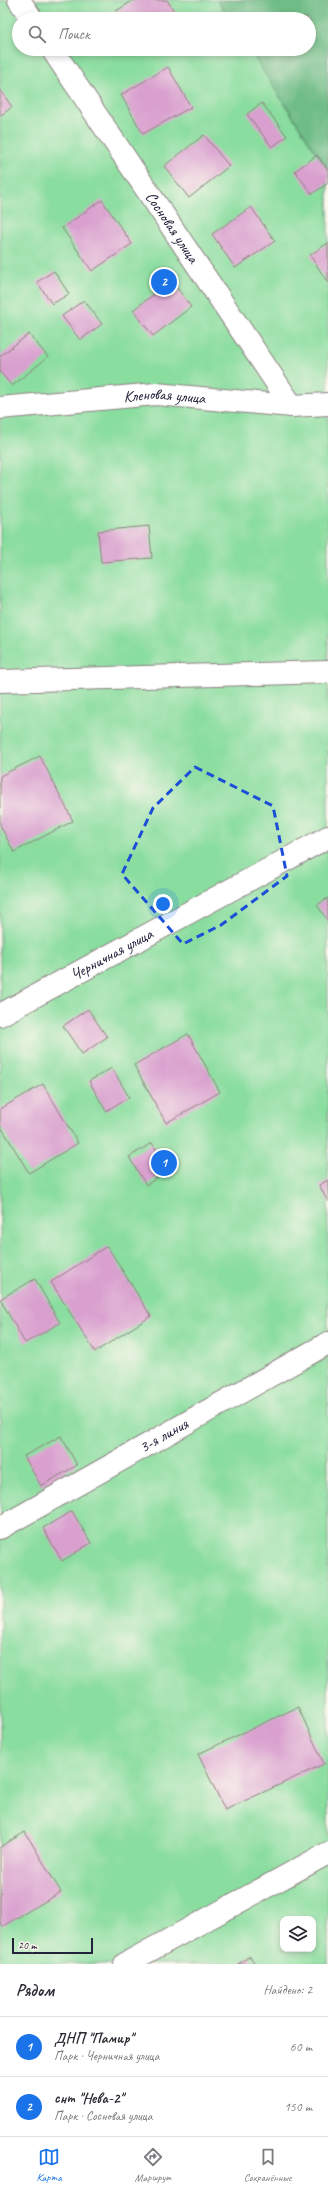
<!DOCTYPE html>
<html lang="ru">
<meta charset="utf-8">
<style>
:root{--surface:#fff;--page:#f2f2f3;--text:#2b2b33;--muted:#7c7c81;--line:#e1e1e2;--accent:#1a73e8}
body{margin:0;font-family:Caveat,sans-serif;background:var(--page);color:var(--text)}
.controls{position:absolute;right:12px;bottom:12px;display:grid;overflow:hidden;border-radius:8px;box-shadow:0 2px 6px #0003}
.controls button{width:36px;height:36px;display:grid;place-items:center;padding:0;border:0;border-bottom:1px solid var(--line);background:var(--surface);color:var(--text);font:20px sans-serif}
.scale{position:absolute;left:12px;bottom:10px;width:81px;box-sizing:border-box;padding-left:4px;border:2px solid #22223b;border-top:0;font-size:11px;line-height:14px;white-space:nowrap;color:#22223b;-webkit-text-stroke:3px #fbf7ec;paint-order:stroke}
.you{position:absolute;left:163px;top:904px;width:14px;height:14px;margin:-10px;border:3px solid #fff;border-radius:50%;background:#1a73e8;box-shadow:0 0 0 6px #1a73e833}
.badge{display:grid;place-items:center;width:26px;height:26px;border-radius:50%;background:var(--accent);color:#fff;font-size:13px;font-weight:700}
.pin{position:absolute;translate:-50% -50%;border:2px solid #fff;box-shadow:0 1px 4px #0006}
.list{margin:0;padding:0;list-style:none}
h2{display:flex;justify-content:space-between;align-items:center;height:52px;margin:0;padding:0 16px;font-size:17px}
h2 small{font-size:13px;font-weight:400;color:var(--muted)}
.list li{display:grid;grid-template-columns:26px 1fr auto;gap:12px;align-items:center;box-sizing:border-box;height:60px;padding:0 16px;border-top:1px solid var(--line)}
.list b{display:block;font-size:15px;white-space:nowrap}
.list p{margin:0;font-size:13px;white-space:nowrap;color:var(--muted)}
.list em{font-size:13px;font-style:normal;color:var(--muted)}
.icon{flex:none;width:22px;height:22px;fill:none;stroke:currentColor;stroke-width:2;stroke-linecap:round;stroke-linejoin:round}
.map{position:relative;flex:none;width:328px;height:1964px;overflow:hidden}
.search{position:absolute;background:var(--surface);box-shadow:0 2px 6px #0003;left:12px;right:12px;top:12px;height:44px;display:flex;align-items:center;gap:10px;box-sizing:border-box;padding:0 14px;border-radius:22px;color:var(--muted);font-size:15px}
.sheet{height:172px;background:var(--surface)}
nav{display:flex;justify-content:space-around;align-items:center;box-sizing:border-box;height:56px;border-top:1px solid var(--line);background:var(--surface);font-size:11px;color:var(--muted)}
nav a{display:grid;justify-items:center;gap:2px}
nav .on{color:var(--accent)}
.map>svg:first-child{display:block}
.green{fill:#89dd9f;stroke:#56806d;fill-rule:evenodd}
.forest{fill:#6ebc86;stroke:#486f60}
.building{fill:#d9a0cf}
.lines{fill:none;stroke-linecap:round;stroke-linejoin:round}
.minor-casing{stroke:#8b807f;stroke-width:24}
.minor{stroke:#fff;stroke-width:22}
.marked{fill:none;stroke:#1d4ed8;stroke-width:3;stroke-dasharray:8 5;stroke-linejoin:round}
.labels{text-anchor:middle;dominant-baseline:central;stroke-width:4;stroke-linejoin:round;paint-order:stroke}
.street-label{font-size:16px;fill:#22223b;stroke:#fbf7ec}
</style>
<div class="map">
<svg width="328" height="1964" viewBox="0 0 328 1964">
<rect width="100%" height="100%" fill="#fbf7ec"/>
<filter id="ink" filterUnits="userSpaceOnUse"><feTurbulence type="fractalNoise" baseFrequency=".025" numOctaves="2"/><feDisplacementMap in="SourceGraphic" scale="8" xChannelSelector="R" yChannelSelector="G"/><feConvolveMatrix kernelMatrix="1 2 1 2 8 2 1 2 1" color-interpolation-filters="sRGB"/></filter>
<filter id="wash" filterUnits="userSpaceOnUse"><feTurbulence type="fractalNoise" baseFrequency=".012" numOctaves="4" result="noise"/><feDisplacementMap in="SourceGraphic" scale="16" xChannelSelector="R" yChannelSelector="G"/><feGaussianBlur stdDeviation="0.9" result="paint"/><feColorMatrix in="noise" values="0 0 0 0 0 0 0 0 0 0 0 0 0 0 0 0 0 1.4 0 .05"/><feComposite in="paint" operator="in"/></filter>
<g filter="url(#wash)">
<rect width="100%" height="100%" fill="#f4dec3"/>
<path class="green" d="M0 0H217L230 19H19V49H249L328 171V1964H0ZM283 1919H313V1949H283Z"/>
<path class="forest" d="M217 0H328V171L249 49H309V19H230Z"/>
<g id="blocks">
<path class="building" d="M134 0H167L178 17 176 19H121L116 11Z
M168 67 191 107 143 134 121 95Z
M0 89 12 107 0 116Z
M262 103 287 136 272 147 247 114Z
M204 135 229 166 189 198 164 166Z
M317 155 328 170V183L312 194 295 171Z
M102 200 132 244 92 271 62 228Z
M251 207 275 241 235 268 212 234Z
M328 243V283L310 255Z
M54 271 69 294 52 304 37 282Z
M172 281 191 307 153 336 133 310Z
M84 300 102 324 80 340 62 316Z
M29 334 48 357 12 386 0 372V356Z
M149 526 152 558 101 562 98 531Z
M40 756 73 821 14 852 0 825V776Z
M328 898V921L317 905Z
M88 1009 107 1037 82 1054 63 1026Z
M188 1034 220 1092 166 1123 134 1065Z
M112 1068 129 1097 106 1111 89 1081Z
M43 1084 78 1143 29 1173 0 1125V1109Z
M152 1143 169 1170 146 1185 129 1157Z
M328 1180V1202L319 1185Z
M107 1246 151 1316 95 1352 51 1282Z
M35 1279 60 1323 25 1343 0 1299Z
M61 1436 77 1465 41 1486 24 1456Z
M72 1511 91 1543 62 1561 43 1528Z
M298 1707 324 1764 225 1810 198 1754Z
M25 1832 61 1892 3 1926 0 1922V1847Z
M250 1956 255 1964H238Z"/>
</g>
</g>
<g filter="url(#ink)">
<use href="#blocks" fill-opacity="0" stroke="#8b807f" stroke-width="1"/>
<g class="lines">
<g class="minor-casing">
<g id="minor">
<path d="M19 0 32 19"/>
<path id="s1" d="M52 49 292 406"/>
<path id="s2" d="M0 408 156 394 292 406 328 404"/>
<path d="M0 681 328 672"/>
<path id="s3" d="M0 1015 328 837"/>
<path id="s4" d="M0 1528 328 1343"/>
<path d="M125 1964 328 1853"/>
</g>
</g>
<use href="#minor" class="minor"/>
</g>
</g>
<path class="marked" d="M195 767 273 806 287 876 221 925 183 944 122 874 153 808Z"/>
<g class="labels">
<g class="street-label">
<text stroke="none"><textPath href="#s1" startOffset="215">Сосновая улица</textPath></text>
<text stroke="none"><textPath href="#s2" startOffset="165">Кленовая улица</textPath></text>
<text stroke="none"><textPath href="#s3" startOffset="127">Черничная улица</textPath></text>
<text stroke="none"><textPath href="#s4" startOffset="188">3-я линия</textPath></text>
</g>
</g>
</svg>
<div class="controls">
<button><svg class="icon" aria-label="layers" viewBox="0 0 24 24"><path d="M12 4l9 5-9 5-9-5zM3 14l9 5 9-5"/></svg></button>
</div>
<div class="scale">20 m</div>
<div class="you"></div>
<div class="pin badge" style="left:164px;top:1163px">1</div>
<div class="pin badge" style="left:164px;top:282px">2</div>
<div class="search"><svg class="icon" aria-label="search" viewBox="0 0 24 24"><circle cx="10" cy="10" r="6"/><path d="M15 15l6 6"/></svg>Поиск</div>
</div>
<section class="sheet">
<h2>Рядом<small>Найдено: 2</small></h2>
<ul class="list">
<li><span class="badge">1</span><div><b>ДНП &quot;Памир&quot;</b><p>Парк · Черничная улица</p></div><em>60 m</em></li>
<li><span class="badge">2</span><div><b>снт &quot;Нева-2&quot;</b><p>Парк · Сосновая улица</p></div><em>150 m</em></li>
</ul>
</section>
<nav>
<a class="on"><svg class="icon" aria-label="map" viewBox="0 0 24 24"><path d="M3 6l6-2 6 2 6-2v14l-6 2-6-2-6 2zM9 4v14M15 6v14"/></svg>Карта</a>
<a><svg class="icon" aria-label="directions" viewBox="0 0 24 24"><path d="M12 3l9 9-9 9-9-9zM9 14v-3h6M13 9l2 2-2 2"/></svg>Маршрут</a>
<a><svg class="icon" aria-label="saved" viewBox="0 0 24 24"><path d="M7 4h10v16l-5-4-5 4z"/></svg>Сохранённые</a>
</nav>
